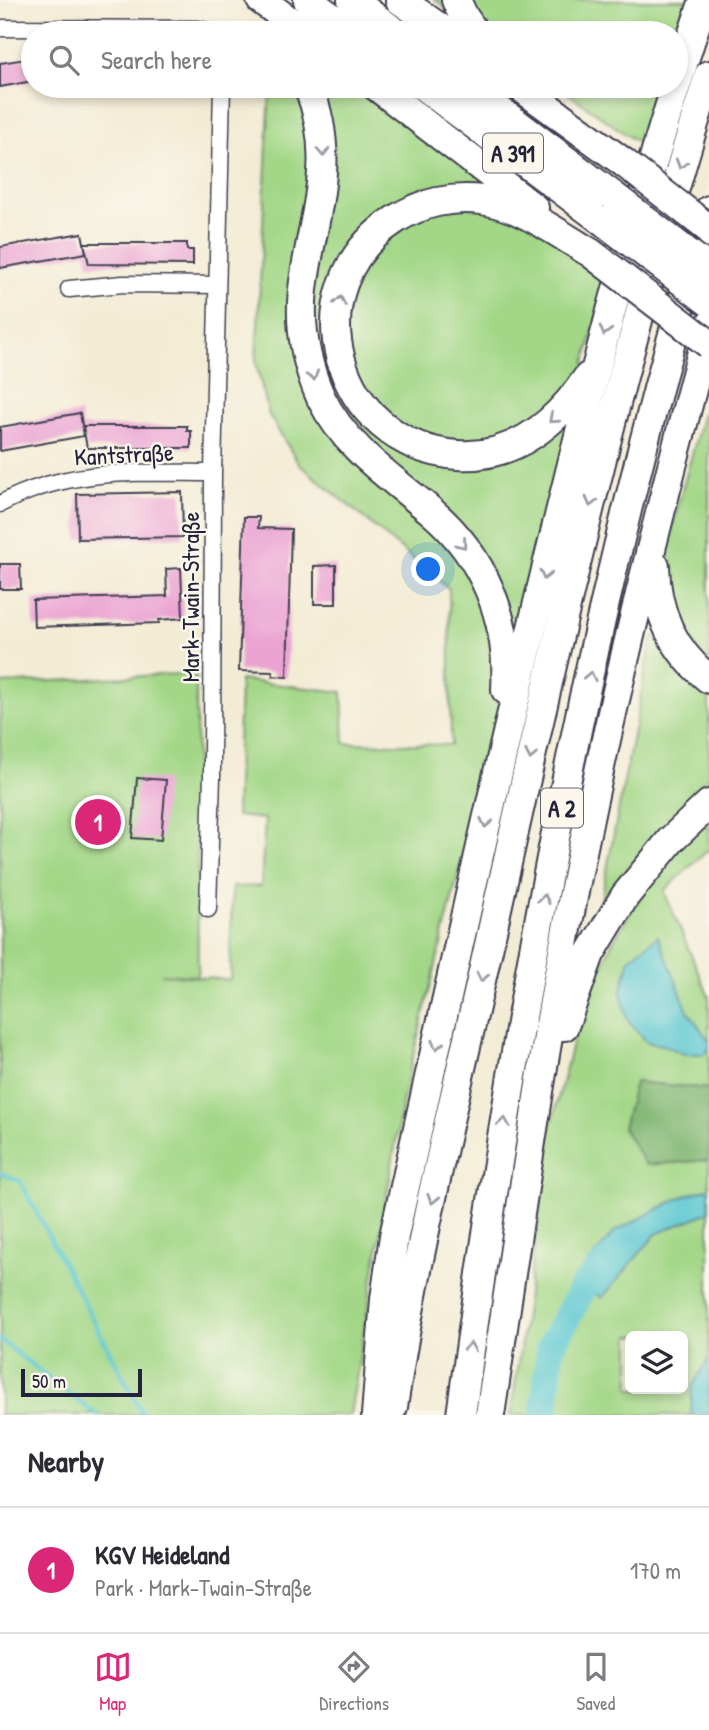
<!DOCTYPE html>
<meta charset="utf-8">
<style>
:root{--surface:#fff;--page:#f2f2f3;--text:#2b2b33;--muted:#7c7c81;--line:#e1e1e2;--accent:#db2777}
body{margin:0;font-family:"Patrick Hand",sans-serif;background:var(--page);color:var(--text)}
.controls{position:absolute;right:21px;bottom:21px;display:grid;overflow:hidden;border-radius:10px;box-shadow:0 4px 10px #0003}
.controls button{width:63px;height:63px;display:grid;place-items:center;padding:0;border:0;border-bottom:2px solid var(--line);background:var(--surface);color:var(--text);font:35px sans-serif}
.scale{position:absolute;left:21px;bottom:18px;width:121px;box-sizing:border-box;padding-left:7px;border:4px solid #22223b;border-top:0;font-size:19px;line-height:24px;white-space:nowrap;color:#22223b;-webkit-text-stroke:5px #fbf7ec;paint-order:stroke}
.you{position:absolute;left:429px;top:570px;width:24px;height:24px;margin:-18px;border:5px solid #fff;border-radius:50%;background:#1a73e8;box-shadow:0 0 0 10px #1a73e833}
.badge{display:grid;place-items:center;width:46px;height:46px;border-radius:50%;background:var(--accent);color:#fff;font-size:23px;font-weight:700}
.pin{position:absolute;translate:-50% -50%;border:4px solid #fff;box-shadow:0 2px 7px #0006}
.list{margin:0;padding:0;list-style:none}
h2{display:flex;justify-content:space-between;align-items:center;height:91px;margin:0;padding:0 28px;font-size:30px}
h2 small{font-size:23px;font-weight:400;color:var(--muted)}
.list li{display:grid;grid-template-columns:46px 1fr auto;gap:21px;align-items:center;box-sizing:border-box;height:126px;padding:0 28px;border-top:2px solid var(--line)}
.list b{display:block;font-size:26px;white-space:nowrap}
.list p{margin:0;font-size:23px;white-space:nowrap;color:var(--muted)}
.list em{font-size:23px;font-style:normal;color:var(--muted)}
.icon{flex:none;width:38px;height:38px;fill:none;stroke:currentColor;stroke-width:2;stroke-linecap:round;stroke-linejoin:round}
.map{position:relative;flex:none;width:709px;height:1415px;overflow:hidden}
.search{position:absolute;background:var(--surface);box-shadow:0 4px 10px #0003;left:21px;right:21px;top:21px;height:77px;display:flex;align-items:center;gap:18px;box-sizing:border-box;padding:0 24px;border-radius:38px;color:var(--muted);font-size:26px}
.sheet{height:217px;background:var(--surface)}
nav{display:flex;justify-content:space-around;align-items:center;box-sizing:border-box;height:98px;border-top:2px solid var(--line);background:var(--surface);font-size:19px;color:var(--muted)}
nav a{display:grid;justify-items:center;gap:4px}
nav .on{color:var(--accent)}
.map>svg:first-child{display:block}
.green{fill:#a3d787;stroke:#627c61;stroke-width:2;fill-rule:evenodd}
.forest{fill:#82b874;stroke:#526d58;stroke-width:2}
.water{fill:#5ac7d1;stroke:#3e7486;stroke-width:2}
.lines{fill:none;stroke-linecap:round;stroke-linejoin:round}
.stream{stroke:#5ac7d1;stroke-width:4.5}
.river{stroke:#5ac7d1;stroke-width:28}
.building{fill:#eba3d3}
.minor-casing{stroke:#414052;stroke-width:19}
.motorway-casing{stroke:#414052;stroke-width:32}
.minor{stroke:#fff;stroke-width:16}
.motorway{stroke:#fff;stroke-width:28}
.motorway-bridge-casing{stroke:#414052;stroke-width:32;stroke-linecap:butt}
.motorway-bridge{stroke:#fff;stroke-width:28}
.oneway{stroke:#9c9ca7}
.labels{text-anchor:middle;dominant-baseline:central;stroke-width:5;stroke-linejoin:round;paint-order:stroke}
.shield{fill:#fbf7ec;stroke:#636270;stroke-width:2}
.shield-label{font-size:23px;font-weight:bold;fill:#22223b}
.street-label{font-size:24px;fill:#22223b;stroke:#fbf7ec}
</style>
<div class="map">
<svg width="709" height="1415" viewBox="0 0 709 1415">
<rect width="100%" height="100%" fill="#fbf7ec"/>
<filter id="ink" filterUnits="userSpaceOnUse"><feTurbulence type="fractalNoise" baseFrequency=".0143" numOctaves="2"/><feDisplacementMap in="SourceGraphic" scale="14" xChannelSelector="R" yChannelSelector="G"/><feConvolveMatrix kernelMatrix="1 2 1 2 8 2 1 2 1" color-interpolation-filters="sRGB"/></filter>
<filter id="wash" filterUnits="userSpaceOnUse"><feTurbulence type="fractalNoise" baseFrequency=".00686" numOctaves="4" result="noise"/><feDisplacementMap in="SourceGraphic" scale="28" xChannelSelector="R" yChannelSelector="G"/><feGaussianBlur stdDeviation="1.57" result="paint"/><feColorMatrix in="noise" values="0 0 0 0 0 0 0 0 0 0 0 0 0 0 0 0 0 1.4 0 .05"/><feComposite in="paint" operator="in"/></filter>
<g filter="url(#wash)">
<rect width="100%" height="100%" fill="#f3ecd5"/>
<path class="green" d="M435 0H686L676 33H484Z
M270 86H360L496 185 606 279 404 1093 350 1415H0V684L196 673 198 976 161 974 230 980 232 887 261 886 265 819 236 816 240 680 342 692 344 743 451 745 449 589 299 464 269 415 256 363Z
M558 86H659L641 145Z
M709 392V787L678 812 601 900 652 638 678 624 668 587 667 546Z
M709 815V849L664 891 709 997V1089L635 1082 646 1165 709 1160V1415H511L551 1126 577 1025 612 943 656 868ZM630 1336H683V1389H630Z"/>
<path class="forest" d="M635 1082 709 1089V1160L646 1165 623 1128Z"/>
<path class="water" d="M658 936 688 1011 709 1041V1049L704 1054H683L666 1046 647 1042 628 1021 621 993 630 958Z
M709 1188V1212L656 1234 602 1298 575 1279 614 1232 679 1198Z
M709 1357V1415H691L692 1387Z"/>
<g class="lines">
<path class="stream" d="M0 1173 20 1181 143 1415
M0 1340 97 1415"/>
<path class="river" d="M544 1415 550 1348 584 1286 610 1259"/>
</g>
<g id="blocks">
<path class="building" d="M33 58V81L0 87V63Z
M82 233 86 253 0 268V247Z
M84 243H187V250H193V265L89 264Z
M80 413 84 436 0 451V427Z
M83 426H187V431H191V448H87Z
M182 492 183 537 78 539 77 494Z
M244 517H259L258 528 291 529 287 677 273 676V672L239 671Z
M0 564H20L21 589H0Z
M336 565V604H314V566Z
M181 568 183 618 159 620V623L34 627 33 600 167 596 166 569Z
M137 778 166 780 161 840 132 838Z"/>
</g>
</g>
<g filter="url(#ink)">
<use href="#blocks" fill-opacity="0" stroke="#414052" stroke-width="2"/>
<g class="lines">
<g class="minor-casing">
<path id="minor" d="M0 28 198 29 213 33
M69 289 123 284 217 285
M0 504C69 467 137 473 213 473
M208 909 212 776 213 473 222 86"/>
</g>
<g class="motorway-casing">
<path id="motorway" d="M261 0 306 33
M308 0 353 33
M352 0 396 33
M400 0 447 33
M456 0 464 17 475 33
M308 86C339 161 312 215 303 289 299 326 306 364 321 398 345 447 390 477 431 511 484 556 510 620 506 690
M376 86 534 208
M423 86 603 221
M467 86 612 195
M519 86 623 162
M588 377C558 421 515 459 458 455 335 446 289 287 396 219 421 203 452 196 482 200 522 206 557 233 591 253
M655 566C656 612 672 650 709 679
M564 1026 590 954 625 896 671 840 709 804
M393 1407C417 1244 459 1083 494 922 557 637 622 354 709 75
M376 1415 385 1299 394 1236C446 1002 497 769 554 537 598 356 644 176 704 0
M461 1415C516 1009 590 602 709 210
M490 1415C515 1249 538 1083 569 918 607 719 656 522 709 326"/>
</g>
<use href="#minor" class="minor"/>
<use href="#motorway" class="motorway"/>
<g class="motorway-bridge-casing">
<path id="motorway-bridge" d="M623 162 709 229
M612 195 709 269
M603 221 709 302
M591 253 709 344"/>
</g>
<use href="#motorway-bridge" class="motorway-bridge"/>
</g>
<defs><path id="oneway-chevron" d="M-2-3.5L2.5 0L-2 3.5" fill="none" stroke-width="1.6" stroke-linecap="round" stroke-linejoin="round" transform="scale(1.75)"/></defs>
<g class="oneway">
<use href="#oneway-chevron" transform="translate(323 152) rotate(87)"/>
<use href="#oneway-chevron" transform="translate(681 164) rotate(107)"/>
<use href="#oneway-chevron" transform="translate(340 301) rotate(-79)"/>
<use href="#oneway-chevron" transform="translate(605 331) rotate(105)"/>
<use href="#oneway-chevron" transform="translate(313 376) rotate(71)"/>
<use href="#oneway-chevron" transform="translate(553 419) rotate(138)"/>
<use href="#oneway-chevron" transform="translate(591 502) rotate(104)"/>
<use href="#oneway-chevron" transform="translate(462 544) rotate(51)"/>
<use href="#oneway-chevron" transform="translate(545 575) rotate(104)"/>
<use href="#oneway-chevron" transform="translate(590 676) rotate(-78)"/>
<use href="#oneway-chevron" transform="translate(531 755) rotate(102)"/>
<use href="#oneway-chevron" transform="translate(486 823) rotate(102)"/>
<use href="#oneway-chevron" transform="translate(544 899) rotate(-78)"/>
<use href="#oneway-chevron" transform="translate(482 977) rotate(102)"/>
<use href="#oneway-chevron" transform="translate(437 1045) rotate(102)"/>
<use href="#oneway-chevron" transform="translate(504 1122) rotate(-81)"/>
<use href="#oneway-chevron" transform="translate(433 1199) rotate(102)"/>
<use href="#oneway-chevron" transform="translate(470 1347) rotate(-82)"/>
</g>
</g>
<g class="labels">
<g class="shield">
<rect x="483" y="133.5" width="60" height="39" rx="5"/>
<rect x="541" y="788.5" width="42" height="39" rx="5"/>
</g>
<g class="shield-label">
<text x="513" y="153">A 391</text>
<text x="562" y="808">A 2</text>
</g>
<g class="street-label">
<text transform="translate(124 454) rotate(-3)">Kantstraße</text>
<text transform="translate(190 597) rotate(-90)">Mark-Twain-Straße</text>
</g>
</g>
</svg>
<div class="controls">
<button><svg class="icon" aria-label="layers" viewBox="0 0 24 24"><path d="M12 4l9 5-9 5-9-5zM3 14l9 5 9-5"/></svg></button>
</div>
<div class="scale">50 m</div>
<div class="you"></div>
<div class="pin badge" style="left:98px;top:822px">1</div>
<div class="search"><svg class="icon" aria-label="search" viewBox="0 0 24 24"><circle cx="10" cy="10" r="6"/><path d="M15 15l6 6"/></svg>Search here</div>
</div>
<section class="sheet">
<h2>Nearby<small></small></h2>
<ul class="list">
<li><span class="badge">1</span><div><b>KGV Heideland</b><p>Park · Mark-Twain-Straße</p></div><em>170 m</em></li>
</ul>
</section>
<nav>
<a class="on"><svg class="icon" aria-label="map" viewBox="0 0 24 24"><path d="M3 6l6-2 6 2 6-2v14l-6 2-6-2-6 2zM9 4v14M15 6v14"/></svg>Map</a>
<a><svg class="icon" aria-label="directions" viewBox="0 0 24 24"><path d="M12 3l9 9-9 9-9-9zM9 14v-3h6M13 9l2 2-2 2"/></svg>Directions</a>
<a><svg class="icon" aria-label="saved" viewBox="0 0 24 24"><path d="M7 4h10v16l-5-4-5 4z"/></svg>Saved</a>
</nav>
